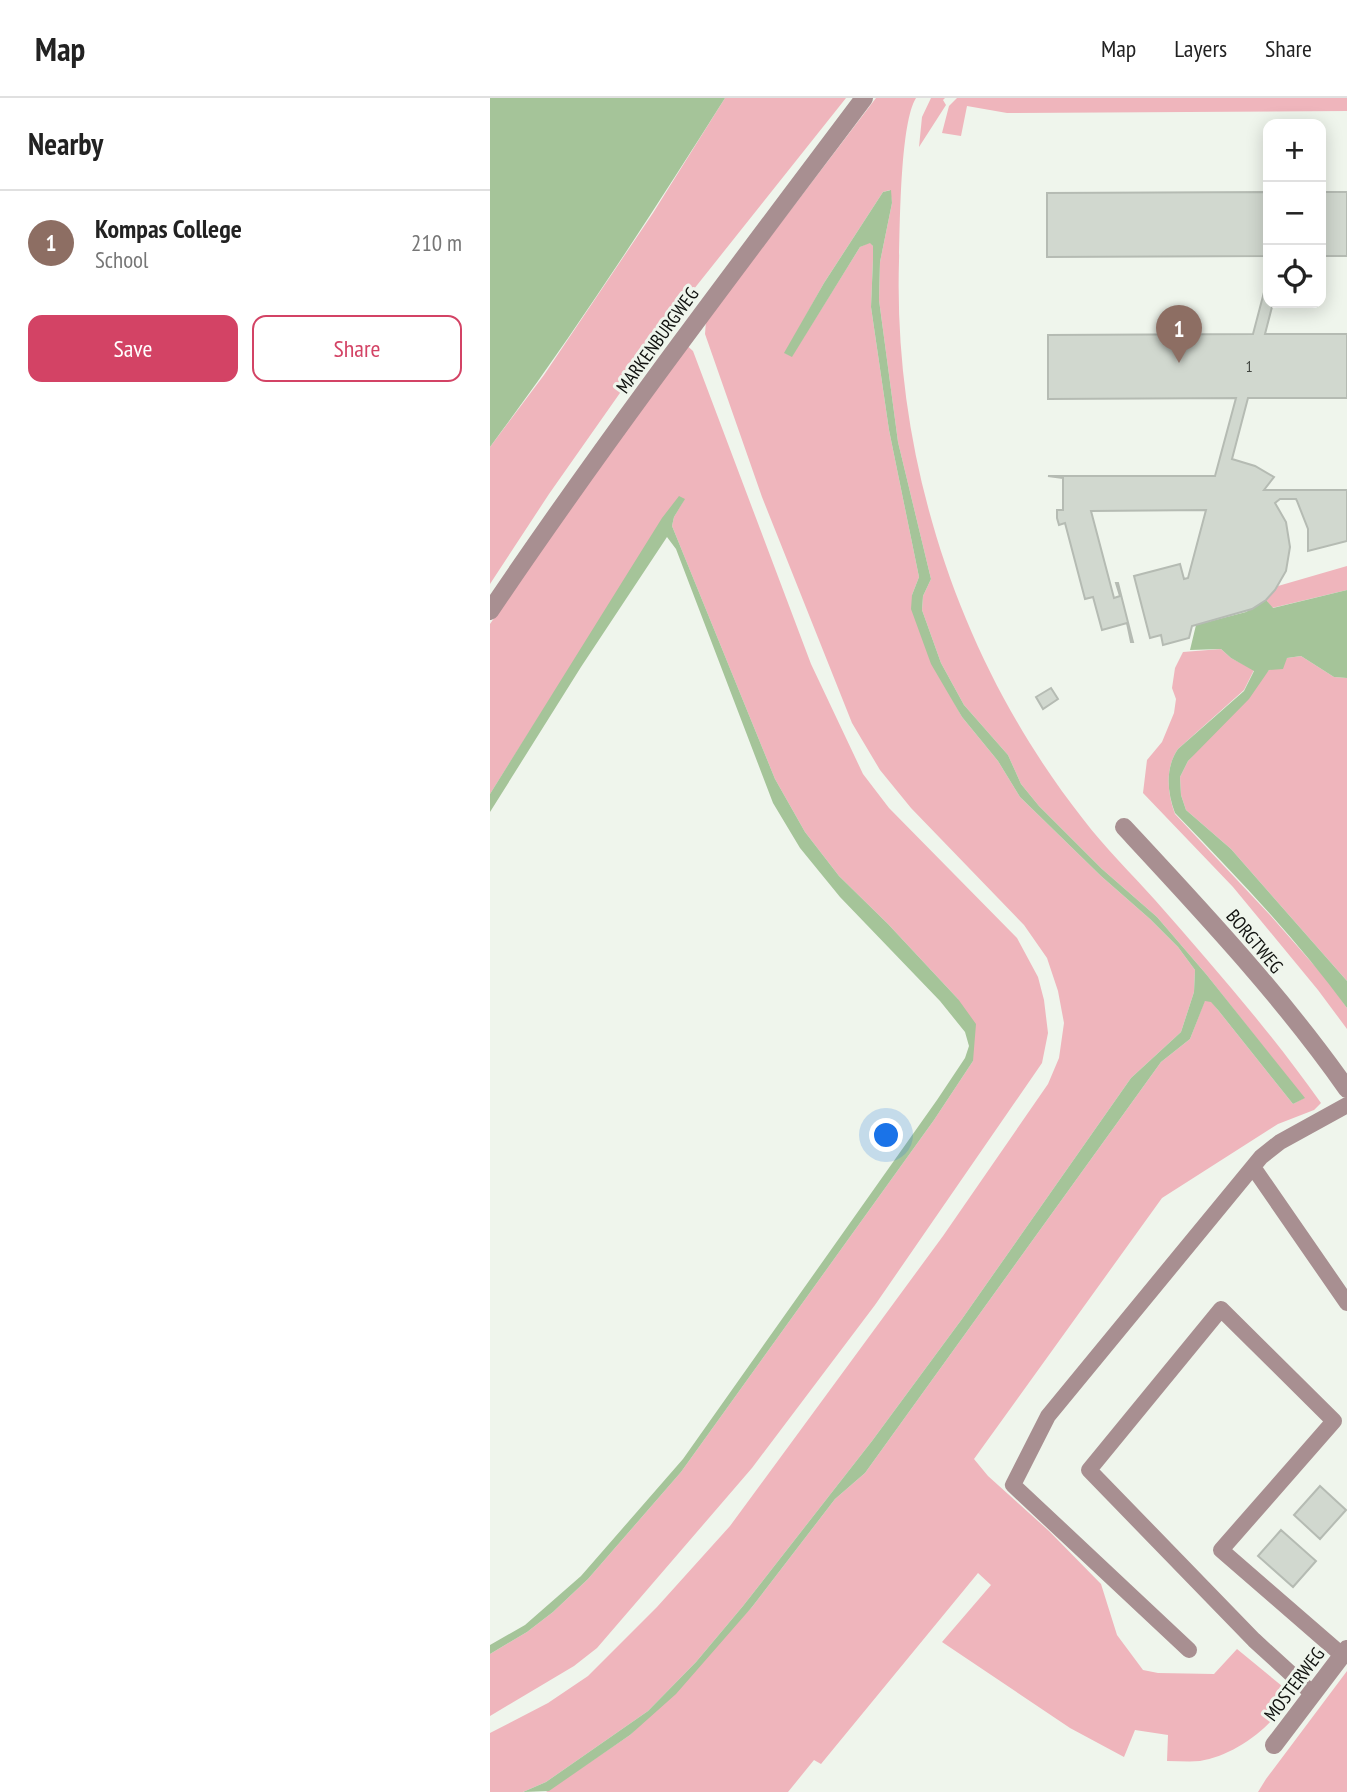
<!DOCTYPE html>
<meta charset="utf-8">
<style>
:root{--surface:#fff;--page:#f6f6f6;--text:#222;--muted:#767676;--line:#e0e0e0;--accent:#d34365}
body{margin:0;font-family:"PT Sans Narrow",sans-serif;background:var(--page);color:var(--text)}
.controls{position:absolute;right:21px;top:21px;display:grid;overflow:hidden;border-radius:14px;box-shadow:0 4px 18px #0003}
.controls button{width:63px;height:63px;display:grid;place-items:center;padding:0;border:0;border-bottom:2px solid var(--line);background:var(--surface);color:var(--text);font:35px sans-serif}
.you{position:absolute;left:397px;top:1038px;width:24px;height:24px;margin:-18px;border:5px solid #fff;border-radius:50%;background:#1a73e8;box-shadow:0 0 0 10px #1a73e833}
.badge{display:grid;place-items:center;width:46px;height:46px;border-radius:50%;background:var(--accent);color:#fff;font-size:23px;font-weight:700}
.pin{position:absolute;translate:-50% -58px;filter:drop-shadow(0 2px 4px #0008)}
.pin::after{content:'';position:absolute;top:37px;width:24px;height:21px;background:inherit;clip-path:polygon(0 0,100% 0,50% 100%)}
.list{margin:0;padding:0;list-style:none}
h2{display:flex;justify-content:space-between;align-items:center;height:91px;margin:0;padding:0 28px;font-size:30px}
h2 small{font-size:23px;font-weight:400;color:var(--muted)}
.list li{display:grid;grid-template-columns:46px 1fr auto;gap:21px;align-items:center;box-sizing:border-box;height:105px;padding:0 28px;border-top:2px solid var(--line)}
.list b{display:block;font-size:26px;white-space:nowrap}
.list p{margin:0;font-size:23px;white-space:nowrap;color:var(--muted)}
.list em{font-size:23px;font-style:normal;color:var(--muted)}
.actions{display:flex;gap:14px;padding:21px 28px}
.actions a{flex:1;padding:16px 0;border:2px solid var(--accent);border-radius:14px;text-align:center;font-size:24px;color:var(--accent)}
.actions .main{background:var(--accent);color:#fff}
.icon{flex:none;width:38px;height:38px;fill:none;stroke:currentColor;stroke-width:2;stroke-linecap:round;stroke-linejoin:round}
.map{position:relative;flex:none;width:857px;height:1694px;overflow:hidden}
header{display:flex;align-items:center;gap:42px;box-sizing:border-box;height:98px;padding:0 35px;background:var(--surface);border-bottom:2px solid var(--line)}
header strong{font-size:33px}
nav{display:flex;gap:38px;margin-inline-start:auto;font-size:24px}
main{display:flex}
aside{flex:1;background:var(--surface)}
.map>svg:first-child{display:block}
.green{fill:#efb5bc}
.water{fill:#a5c499}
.building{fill:#d1d8cf;stroke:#b5bbb3;stroke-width:2}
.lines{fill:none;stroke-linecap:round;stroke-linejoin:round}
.service{stroke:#a88f91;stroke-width:16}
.minor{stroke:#a88f91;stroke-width:18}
.labels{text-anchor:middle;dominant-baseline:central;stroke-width:6;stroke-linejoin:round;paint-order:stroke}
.number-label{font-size:16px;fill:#40443f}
.street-label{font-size:19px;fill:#10120f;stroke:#eff5ec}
</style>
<header>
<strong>Map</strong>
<nav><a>Map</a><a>Layers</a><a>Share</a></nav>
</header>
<main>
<aside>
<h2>Nearby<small></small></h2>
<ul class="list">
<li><span class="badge" style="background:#8d6e63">1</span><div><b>Kompas College</b><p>School</p></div><em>210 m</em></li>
</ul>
<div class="actions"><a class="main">Save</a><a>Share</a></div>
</aside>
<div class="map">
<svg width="857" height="1694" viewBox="0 0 857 1694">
<rect width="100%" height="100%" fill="#eff5ec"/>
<path class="green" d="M235 0H356L196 201 59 396 0 486V349L54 277 163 115Z
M386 0H426C410 25 410 129 409 163 403 362 470 565 593 721 615 750 641 775 665 802 723 868 780 933 831 1005L824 1012 788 1026 672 1100 484 1361 498 1378 559 1433 611 1486 627 1537 653 1572 668 1575 724 1576 747 1551 792 1588 797 1599C785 1629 743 1658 710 1663 700 1664 688 1663 677 1663L678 1637 645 1632 634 1659 580 1630 452 1544 501 1487 488 1475 331 1666 324 1662 298 1694H56L140 1637 262 1509 345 1401 375 1375 671 964 700 941 715 902 721 903 728 912 803 1006 814 1000 716 876 667 819 612 771 549 708 531 686 518 657 474 607 451 565 432 512 433 498 441 481 408 344 389 202 390 164 402 105 400 92 393 94 334 185 295 255 302 258 370 149 380 144 383 148V161L381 209 399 332 429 479 422 497 460 597 472 619 508 663 530 699 611 778 660 821 688 849 705 872 704 894 691 934 641 980 472 1221 382 1343 253 1508 206 1564 158 1613 56 1684 33 1694H0V1635L58 1605 98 1578 167 1509 240 1428 453 1138 558 986 569 960 574 925 568 893 557 860 534 827 421 710 390 672 362 625 272 399 215 236 216 223Z
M441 0H455L453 2 456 7 429 49 432 19Z
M467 0H857V13L517 15 477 8 471 38 452 35 459 8Z
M193 244 203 253 321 566 373 676 399 710 527 840 548 879 554 902 558 935 552 965 385 1207 262 1370 107 1550 84 1568 0 1618V1556L37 1534 63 1514 98 1481 191 1374 444 1022 483 963 468 901 398 826 349 778 315 734 285 681 182 428 184 419 194 402 67 590 0 696V526Z
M857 468V492L782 510 776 502 788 488Z
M731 551 741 560 764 572 754 592 688 651C675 670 677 694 685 716L780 817 837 882 857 910V931L828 892 743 789 653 695 657 662 672 644 684 615 686 601 682 590 685 570 693 554Z
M811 558 844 579 857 580V883L741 751 696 712 691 697 690 679 698 663 779 572 797 560Z
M857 1573V1694H768L776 1681Z"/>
<path class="water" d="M0 0H235C160 119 84 236 0 349Z
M401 92 402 105 390 164 389 202 408 344 441 481 433 498 432 512 451 565 474 607 518 657 531 686 549 708 612 771 667 819 716 876 815 1000 803 1006 728 912 721 904 715 903 700 941 671 964 375 1375 345 1401 262 1509 186 1596 140 1637 59 1693 33 1694 56 1684 158 1613 206 1564 253 1508 382 1343 472 1221 641 980 691 934 704 894 705 872 688 849 660 821 611 778 530 699 508 663 472 619 441 566 421 511 422 497 429 479 399 332 381 209 383 161V148L380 145 370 149 302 259 294 255 334 185 393 94Z
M189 398 195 401 184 419 182 428 285 681 315 734 349 778 398 826 468 901 486 926 483 963 444 1022 191 1374 98 1481 63 1514 37 1534 0 1556V1547L35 1527 91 1478 193 1361 447 1002 475 960 479 948 475 934 450 903 350 799 310 750 283 705 186 451 177 439 91 569 0 714V696L172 420Z
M857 492V580L844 579 811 558 797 560 793 571 779 572 759 601 698 663 690 679 691 697 696 712 741 751 857 883V910C806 840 745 777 685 715 677 694 675 670 688 651L754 593 764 573 741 560 731 551 700 552 706 527 756 514 776 502 783 510Z"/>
<path class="building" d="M778 94V158L557 159V95Z
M831 94H857V158H831Z
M778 179V205H783L775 236H857V300H758L742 361 765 368 784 379 774 392H857V443L818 453V431L807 403 806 401H790L785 405 796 424 800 449 796 473 785 492 776 502 762 511 702 528 699 540 673 547 671 537 660 540 644 478 690 466 694 481 698 480 716 412 601 413 624 500 630 498 626 485H628L643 544H641L637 525 612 532 603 499 595 501 575 425 569 427 567 420V412H573V380L558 378H725L746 300 558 301V237L763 236Z
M561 590 568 601 553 611 546 599Z
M830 1388 856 1412 830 1441 804 1417Z
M791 1432 826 1463 803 1489 768 1458Z"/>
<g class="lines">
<path class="service" d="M763 1069 857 1205
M699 1552 523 1387 558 1318 771 1059 790 1044 857 1007
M823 1596 764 1542 599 1372 731 1211 844 1323 731 1452 852 1557"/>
<path class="minor" d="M0 513C118 338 247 169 374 0
M634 729C712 813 791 897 857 991
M784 1647 857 1551"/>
</g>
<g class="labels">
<g class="number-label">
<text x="759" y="268">1</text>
</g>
<g class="street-label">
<text transform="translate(167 242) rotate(-54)">MARKENBURGWEG</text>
<text transform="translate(765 843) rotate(50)">BORGTWEG</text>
<text transform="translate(804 1586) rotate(-53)">MOSTERWEG</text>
</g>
</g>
</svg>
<div class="controls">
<button>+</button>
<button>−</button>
<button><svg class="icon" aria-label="locate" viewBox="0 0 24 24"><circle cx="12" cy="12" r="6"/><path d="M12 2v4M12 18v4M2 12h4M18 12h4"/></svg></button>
</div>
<div class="you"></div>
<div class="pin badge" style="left:689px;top:265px;background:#8d6e63">1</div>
</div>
</main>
